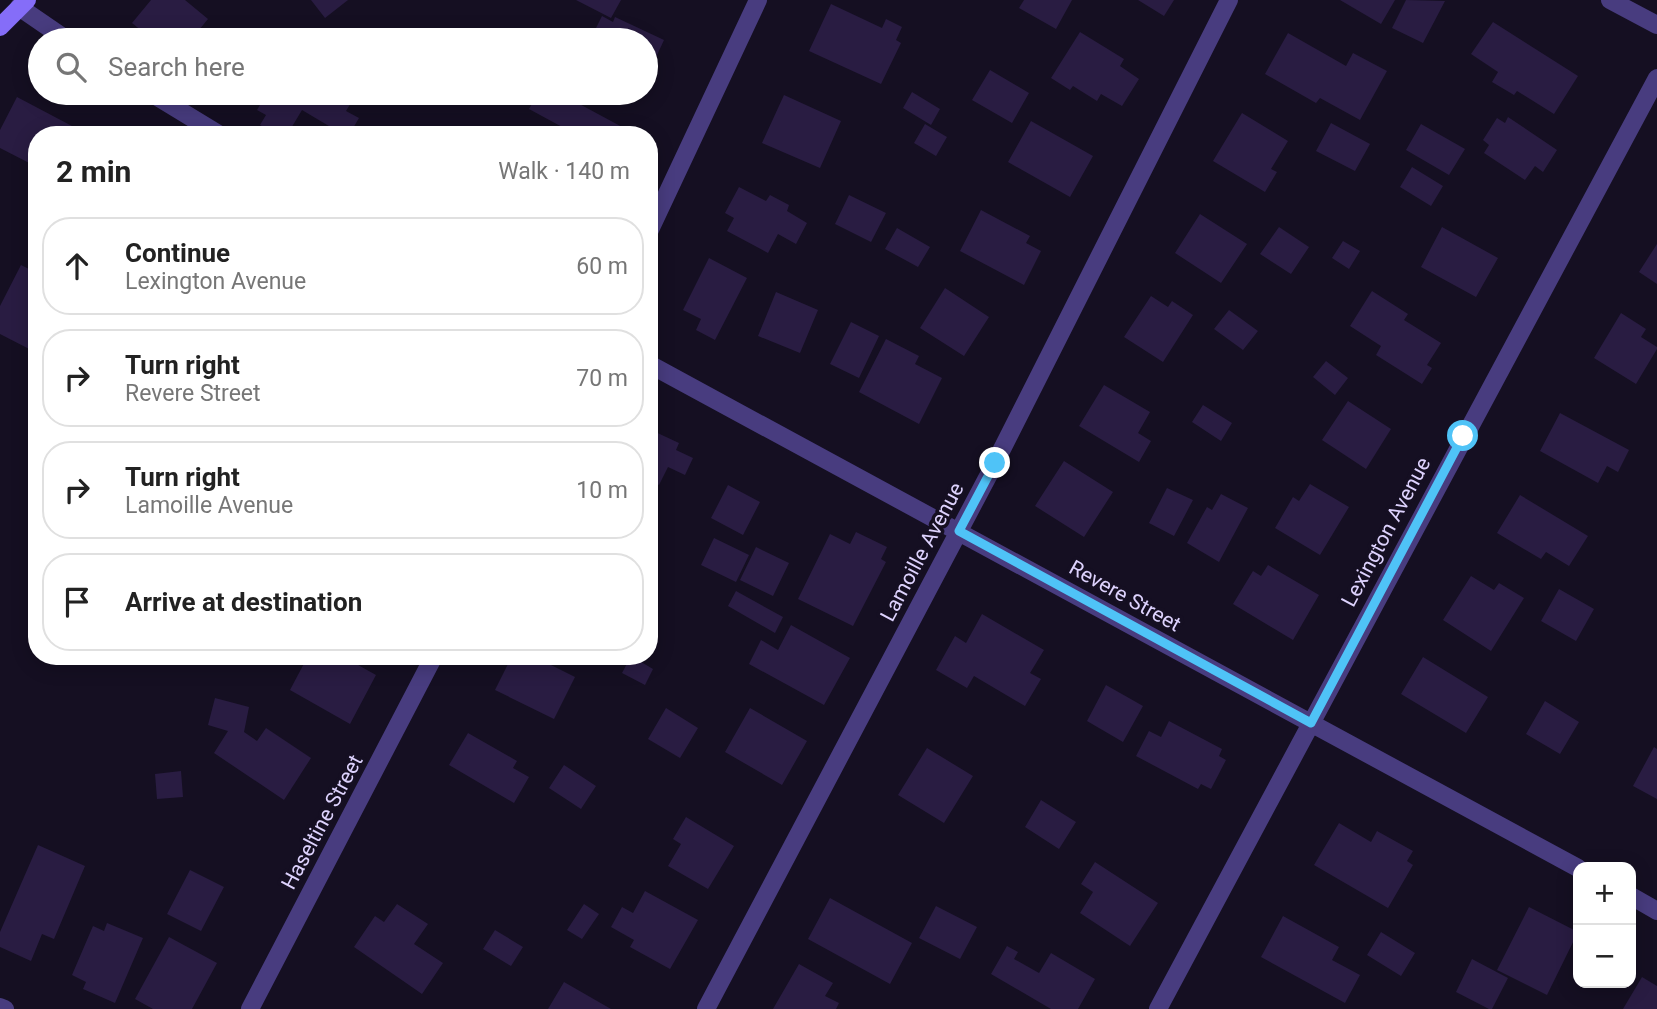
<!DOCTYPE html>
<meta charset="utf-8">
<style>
:root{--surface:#fff;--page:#f6f6f6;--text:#222;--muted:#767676;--line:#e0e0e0}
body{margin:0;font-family:Roboto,sans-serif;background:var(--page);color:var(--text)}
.controls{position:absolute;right:21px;bottom:21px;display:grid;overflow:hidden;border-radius:14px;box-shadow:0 4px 18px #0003}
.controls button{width:63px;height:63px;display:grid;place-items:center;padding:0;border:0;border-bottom:2px solid var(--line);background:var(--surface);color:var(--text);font:35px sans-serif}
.stop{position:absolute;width:21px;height:21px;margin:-16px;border:5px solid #4fc3f7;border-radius:50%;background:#fff}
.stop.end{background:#4fc3f7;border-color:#fff;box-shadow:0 2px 7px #0008}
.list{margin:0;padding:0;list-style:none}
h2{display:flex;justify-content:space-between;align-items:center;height:91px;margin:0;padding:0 28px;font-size:30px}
h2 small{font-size:23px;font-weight:400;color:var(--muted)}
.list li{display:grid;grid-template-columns:46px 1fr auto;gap:21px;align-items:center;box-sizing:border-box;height:98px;margin:0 14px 14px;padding:0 14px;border:2px solid var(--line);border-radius:28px}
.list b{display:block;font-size:26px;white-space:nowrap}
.list p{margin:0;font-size:23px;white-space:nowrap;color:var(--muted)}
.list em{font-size:23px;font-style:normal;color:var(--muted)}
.icon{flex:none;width:38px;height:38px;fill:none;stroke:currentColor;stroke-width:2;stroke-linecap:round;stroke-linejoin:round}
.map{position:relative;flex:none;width:1657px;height:1009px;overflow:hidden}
.search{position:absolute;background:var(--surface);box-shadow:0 4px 18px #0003;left:28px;top:28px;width:630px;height:77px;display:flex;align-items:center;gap:18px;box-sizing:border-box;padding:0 24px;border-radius:38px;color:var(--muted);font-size:26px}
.panel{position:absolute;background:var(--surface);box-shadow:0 4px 18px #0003;left:28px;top:126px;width:630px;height:539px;border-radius:28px}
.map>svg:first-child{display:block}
.building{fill:#291c42}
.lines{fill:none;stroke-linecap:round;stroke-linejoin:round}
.street{stroke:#483c7f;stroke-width:18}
.secondary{stroke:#856df8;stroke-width:18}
.route{stroke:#4fc3f7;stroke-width:9}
.labels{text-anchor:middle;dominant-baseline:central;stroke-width:7;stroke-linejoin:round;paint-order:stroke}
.street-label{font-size:21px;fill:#ddd2fd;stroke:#150f22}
</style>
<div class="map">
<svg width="1657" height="1009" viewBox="0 0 1657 1009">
<rect width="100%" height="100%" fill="#150f22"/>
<path class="building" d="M151 0H185L208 19 194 36 200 40H153L132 23Z
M311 0H348L325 18Z
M576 0H621L611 18Z
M1024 0H1072L1056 29 1019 8Z
M1138 0H1174L1164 16Z
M1340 0H1395L1381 24Z
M1406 0 1445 1 1423 43 1392 28Z
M831 4 882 28 886 19 902 27 896 40 901 43 881 84 809 51Z
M602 16 613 22 615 17 664 40 646 79V40H590Z
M1493 22 1578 76 1554 114 1517 91 1514 95 1492 82 1498 72 1471 54Z
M361 30 378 40H354Z
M1080 32 1124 59 1120 66 1139 79 1122 106 1101 94 1097 101 1073 86 1070 90 1051 78Z
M1288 33 1346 66 1353 53 1387 71 1360 120 1320 98 1316 103 1265 74Z
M990 70 1029 93 1012 123 972 100Z
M912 92 940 109 931 125 903 108Z
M267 93H357L346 111 359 118 349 135H344L302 110 287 135H276L260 125 266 115 257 110Z
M538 93H559L637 135H560L564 128 529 109Z
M784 95 841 121 820 168 762 143Z
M17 97 89 135H37V167L0 148V130Z
M1242 113 1288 141 1271 169 1277 172 1265 192 1213 161Z
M1508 117 1557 150 1543 172 1535 166 1525 180 1484 153 1489 145 1483 140 1497 118 1505 123Z
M1031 121 1093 156 1070 197 1008 162Z
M1331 123 1370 144 1355 171 1316 151Z
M925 124 947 137 936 156 914 143Z
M1421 124 1465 149 1449 175 1406 150Z
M1412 167 1443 186 1431 206 1400 187Z
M739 187 766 201 770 195 789 205 787 211 807 223 796 244 778 234 768 253 727 231 734 218 725 213Z
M849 195 886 213 871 242 835 224Z
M981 210 1030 236 1026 243 1041 251 1024 285 960 251Z
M1200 214 1247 244 1221 283 1175 253Z
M1279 227 1309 247 1291 274 1260 254Z
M1442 227 1498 258 1476 297 1421 267Z
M897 228 930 247 918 267 885 249Z
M1343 241 1360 251 1349 269 1332 258Z
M1657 244V284L1639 272Z
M709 258 747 278 715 340 696 330 701 319 683 310Z
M21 265 37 273V353L0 334V306Z
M945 288 989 317 964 356 920 328Z
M1372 291 1408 314 1404 320 1441 343 1427 365 1432 368 1422 384 1376 355 1381 346 1350 326Z
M776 292 818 310 800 353 758 336Z
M1151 296 1168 307 1172 301 1193 315 1163 362 1124 337Z
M1229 310 1258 331 1243 350 1214 329Z
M1621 313 1646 329 1641 337 1657 347V349L1636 384 1594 358Z
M851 322 879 336 859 378 830 364Z
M886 339 919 356 915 364 942 378 919 424 859 392Z
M1326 361 1348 378 1335 395 1313 377Z
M1104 385 1150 412 1138 433 1151 441 1139 462 1079 426Z
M1348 401 1391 429 1366 469 1322 440Z
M1203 405 1232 423 1221 441 1192 422Z
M1560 413 1629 450 1618 472 1607 466 1598 483 1540 451Z
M649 429 679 443 676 450 693 458 685 475 668 467 659 485 649 480Z
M1064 461 1113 492 1084 537 1035 506Z
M1310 484 1349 507 1320 555 1275 528 1293 497 1299 501Z
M728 485 760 502 743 535 711 518Z
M1167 488 1193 500 1174 536 1149 523Z
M1221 494 1248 508 1219 562 1187 543 1207 507 1212 510Z
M1520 495 1588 536 1569 566 1546 552 1541 559 1497 533Z
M856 532 887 547 881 559 886 562 853 626 798 599 830 534 850 544Z
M714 538 749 555 736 582 701 565Z
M756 547 789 563 773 596 740 580Z
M1268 565 1319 595 1293 640 1233 604 1253 571 1261 576Z
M1471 576 1494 590 1499 583 1524 598 1491 651 1443 620Z
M1559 589 1594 609 1576 641 1541 621Z
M736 591 783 617 775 633 728 606Z
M982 614 1044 650 1030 673 1041 679 1025 706 974 676 967 688 936 670 955 636 966 643Z
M791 625 850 658 824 705 749 664 761 640 778 650Z
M308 656H342L376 675 350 724 290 690Z
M512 656H533L575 677 554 719 495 690Z
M631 656 653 669 645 685 622 673Z
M1423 657 1488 697 1466 733 1401 694Z
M1106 685 1143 706 1123 742 1087 721Z
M215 698 249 707 244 732 257 741 266 728 311 758 284 800 214 753 228 731 208 725Z
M1545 701 1579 722 1560 754 1526 734Z
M666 708 698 728 680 758 648 739Z
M750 708 807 741 782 785 725 752Z
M1169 721 1222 749 1219 756 1226 760 1211 789 1201 784 1198 789 1136 756 1149 731 1161 737Z
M468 733 517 761 513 768 529 777 514 803 449 765Z
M1654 747 1657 749V799L1633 786Z
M927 748 973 776 944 823 898 795Z
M564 765 596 786 581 809 549 788Z
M181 771 183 797 157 799 155 774Z
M1041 800 1076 822 1059 849 1025 827Z
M686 817 734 846 708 889 668 866 681 844 673 839Z
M1339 823 1371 842 1377 831 1413 851 1407 861 1413 865 1388 908 1314 865Z
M38 845 85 866 54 939 42 934 31 961 0 947V932Z
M1095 862 1158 903 1130 946 1080 913 1093 892 1081 884Z
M190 870 224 887 201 931 167 914Z
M645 891 698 920 670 969 630 947 634 940 611 927 622 907 633 913Z
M830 898 912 943 890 984 808 939Z
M397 904 428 924 414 944 443 963 422 994 354 947 375 916 384 922Z
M584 904 599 914 582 939 567 930Z
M936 906 977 927 960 959 919 938Z
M1529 907 1578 932 1547 995 1497 970Z
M1283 916 1339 947 1332 960 1360 975 1345 1003 1261 957Z
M107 923 143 938 115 1003 83 989 86 982 72 975 93 926 104 931Z
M495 930 523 947 511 966 483 949Z
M1381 932 1415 953 1401 976 1367 955Z
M169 937 217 963 192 1009H153L135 999Z
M1007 946 1018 952 1014 959 1039 973 1051 953 1095 979 1078 1009H1051L991 974Z
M1472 959 1508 978 1492 1009H1489L1456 992Z
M799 964 833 983 825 996 839 1003 836 1009H773Z
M1642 977 1657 986V1009H1623Z
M564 982 611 1009H548Z"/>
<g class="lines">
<path class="street" d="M1610 0 1657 25
M19 7 67 40
M151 93 220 135
M649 232 758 0
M649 364 1578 868
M1631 896 1657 911
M0 1007 5 1009
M250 1009 434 656
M706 1009 995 463 1229 0
M1158 1009 1657 78"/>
<path class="secondary" d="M0 27 27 0"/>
</g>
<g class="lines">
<path class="route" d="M995 463 959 531 1311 723 1463 436"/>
</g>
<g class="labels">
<g class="street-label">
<text transform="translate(1386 532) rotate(-62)">Lexington Avenue</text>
<text transform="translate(922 552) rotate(-62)">Lamoille Avenue</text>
<text transform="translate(1125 596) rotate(29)">Revere Street</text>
<text transform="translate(322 822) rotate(-62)">Haseltine Street</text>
</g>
</g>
</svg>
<div class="controls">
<button>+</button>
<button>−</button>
</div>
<div class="stop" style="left:1463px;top:436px"></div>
<div class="stop end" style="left:995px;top:463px"></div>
<div class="search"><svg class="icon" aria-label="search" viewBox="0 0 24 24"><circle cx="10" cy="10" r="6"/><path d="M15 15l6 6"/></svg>Search here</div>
<section class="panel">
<h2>2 min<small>Walk · 140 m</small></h2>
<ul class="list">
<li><svg class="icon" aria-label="ahead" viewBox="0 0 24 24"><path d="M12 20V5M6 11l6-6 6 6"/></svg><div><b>Continue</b><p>Lexington Avenue</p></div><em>60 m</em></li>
<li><svg class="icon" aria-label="right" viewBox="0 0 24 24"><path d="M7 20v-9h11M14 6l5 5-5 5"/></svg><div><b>Turn right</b><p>Revere Street</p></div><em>70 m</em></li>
<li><svg class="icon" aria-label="right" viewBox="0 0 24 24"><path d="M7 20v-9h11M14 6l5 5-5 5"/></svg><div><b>Turn right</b><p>Lamoille Avenue</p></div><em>10 m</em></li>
<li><svg class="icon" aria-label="arrive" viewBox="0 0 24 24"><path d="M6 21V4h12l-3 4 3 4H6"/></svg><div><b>Arrive at destination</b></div></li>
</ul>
</section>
</div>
